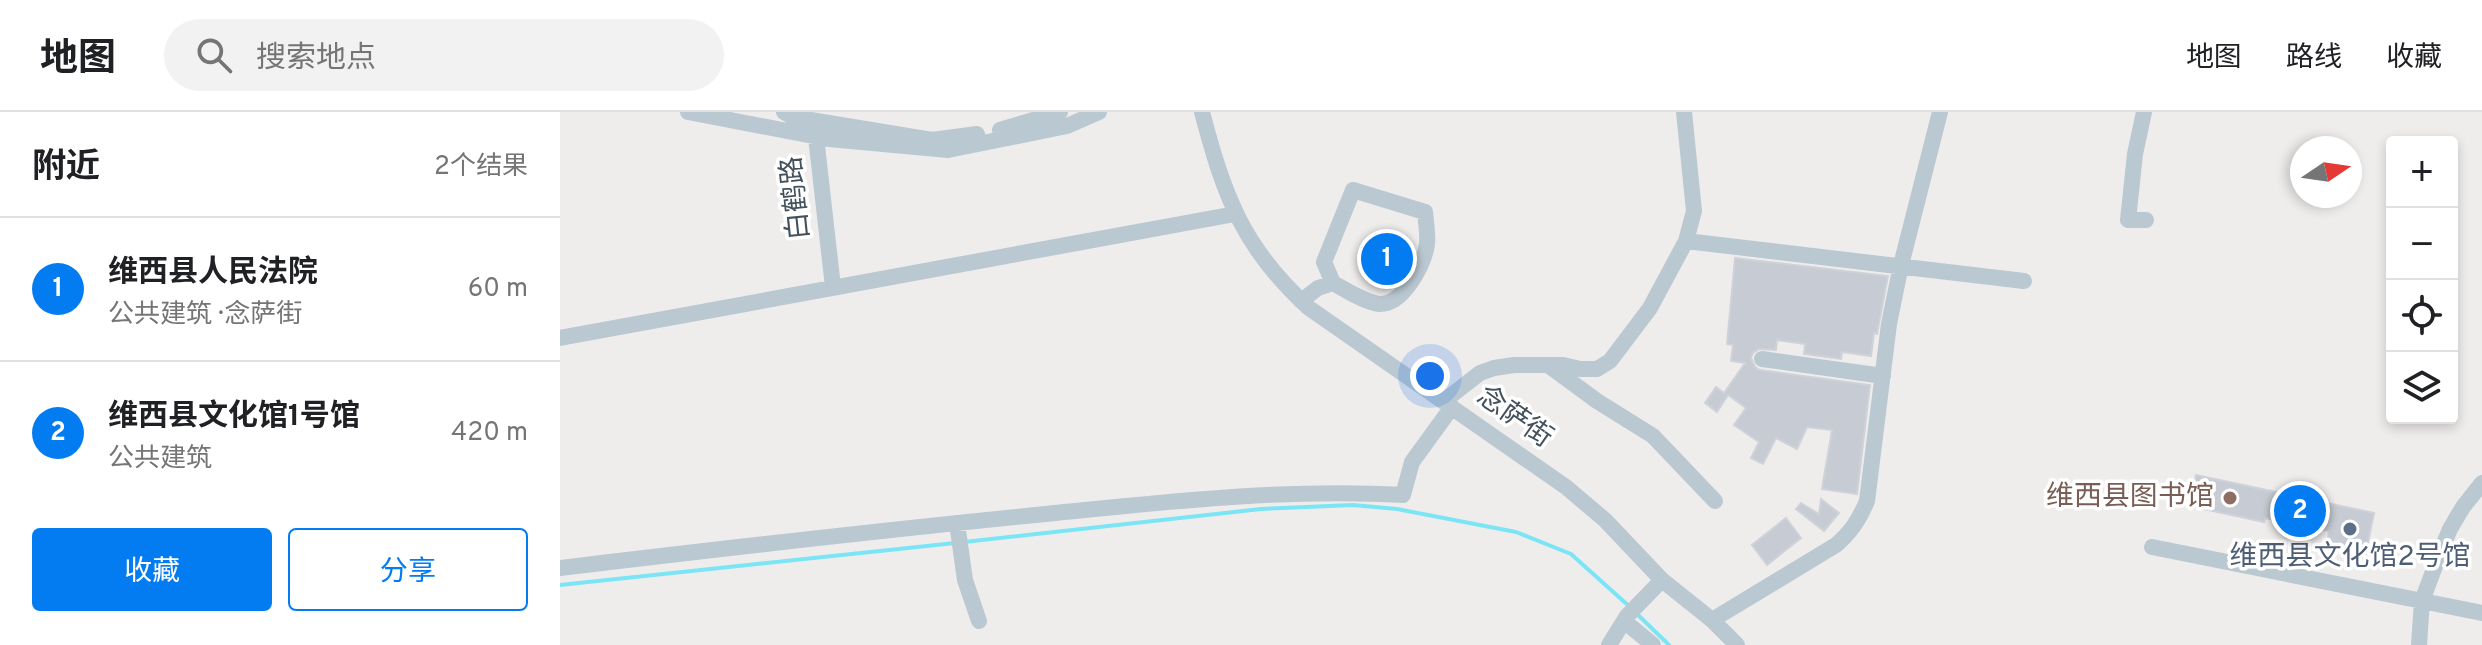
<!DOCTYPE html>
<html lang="zh">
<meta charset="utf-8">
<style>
:root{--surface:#fff;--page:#f2f2f2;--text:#202124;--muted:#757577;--line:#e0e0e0;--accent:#047cf1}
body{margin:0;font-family:Overpass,"Noto Sans SC",sans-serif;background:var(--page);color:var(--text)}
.controls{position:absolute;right:24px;top:24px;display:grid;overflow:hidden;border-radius:8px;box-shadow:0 4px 12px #0003}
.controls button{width:72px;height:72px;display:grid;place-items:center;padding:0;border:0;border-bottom:2px solid var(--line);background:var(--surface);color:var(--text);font:40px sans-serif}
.compass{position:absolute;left:1730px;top:24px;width:72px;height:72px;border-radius:50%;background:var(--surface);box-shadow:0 4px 12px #0003;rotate:77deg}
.you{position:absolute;left:870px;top:264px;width:28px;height:28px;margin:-20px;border:6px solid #fff;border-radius:50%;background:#1a73e8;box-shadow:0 0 0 12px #1a73e833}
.badge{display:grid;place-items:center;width:52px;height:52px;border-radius:50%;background:var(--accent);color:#fff;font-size:26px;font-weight:700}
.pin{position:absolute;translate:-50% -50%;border:4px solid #fff;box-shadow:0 2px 8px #0006}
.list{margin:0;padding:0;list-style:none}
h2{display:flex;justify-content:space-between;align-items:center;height:104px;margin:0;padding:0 32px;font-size:34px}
h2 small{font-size:26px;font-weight:400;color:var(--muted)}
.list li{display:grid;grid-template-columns:52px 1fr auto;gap:24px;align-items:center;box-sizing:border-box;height:144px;padding:0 32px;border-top:2px solid var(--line)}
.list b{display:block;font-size:30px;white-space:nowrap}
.list p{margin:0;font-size:26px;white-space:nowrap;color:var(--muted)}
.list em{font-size:26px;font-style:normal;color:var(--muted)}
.actions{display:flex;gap:16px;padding:24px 32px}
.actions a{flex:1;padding:18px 0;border:2px solid var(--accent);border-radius:8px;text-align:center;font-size:28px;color:var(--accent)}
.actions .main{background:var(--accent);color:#fff}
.icon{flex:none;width:44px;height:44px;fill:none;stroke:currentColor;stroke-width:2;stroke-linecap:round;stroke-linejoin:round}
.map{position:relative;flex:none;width:1922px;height:533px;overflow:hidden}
header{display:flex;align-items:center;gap:48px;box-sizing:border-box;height:112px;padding:0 40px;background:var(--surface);border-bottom:2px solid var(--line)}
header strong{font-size:38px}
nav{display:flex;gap:44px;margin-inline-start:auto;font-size:28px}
.search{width:560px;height:72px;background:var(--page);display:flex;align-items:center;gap:20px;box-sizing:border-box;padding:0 28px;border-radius:44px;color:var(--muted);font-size:30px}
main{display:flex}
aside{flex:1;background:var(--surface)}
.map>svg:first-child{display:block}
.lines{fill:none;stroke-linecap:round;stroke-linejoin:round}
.stream{stroke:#7be5f6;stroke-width:4}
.building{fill:#c7cbd3;stroke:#cfd3d9;stroke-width:2}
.minor{stroke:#bac8d1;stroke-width:16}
.education-dot{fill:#8d6e63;stroke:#fff;stroke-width:3}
.service-dot{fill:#5c6f8a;stroke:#fff;stroke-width:3}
.labels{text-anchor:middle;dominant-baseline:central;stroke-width:7;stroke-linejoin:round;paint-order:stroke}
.street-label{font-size:28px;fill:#42515c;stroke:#fff}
.education-label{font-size:28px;fill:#785e54;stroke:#fff;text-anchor:end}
.service-label{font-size:28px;fill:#4e5e75;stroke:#fff}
</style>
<header>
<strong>地图</strong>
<div class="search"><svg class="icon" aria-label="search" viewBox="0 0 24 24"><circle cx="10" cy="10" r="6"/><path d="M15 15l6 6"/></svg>搜索地点</div>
<nav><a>地图</a><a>路线</a><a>收藏</a></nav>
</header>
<main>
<aside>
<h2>附近<small>2个结果</small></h2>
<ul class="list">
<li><span class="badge">1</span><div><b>维西县人民法院</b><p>公共建筑 · 念萨街</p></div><em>60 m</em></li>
<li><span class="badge">2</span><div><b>维西县文化馆1号馆</b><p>公共建筑</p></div><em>420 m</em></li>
</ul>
<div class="actions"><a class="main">收藏</a><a>分享</a></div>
</aside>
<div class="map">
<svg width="1922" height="533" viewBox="0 0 1922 533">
<rect width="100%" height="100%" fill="#efecec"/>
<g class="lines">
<path class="stream" d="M404 430 701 397 793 393 837 397 956 420 1011 442 1070 495
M0 473 395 431
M1077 502 1109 533"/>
</g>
<path class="building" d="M1175 146 1328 164 1317 222 1314 221 1311 244 1282 240 1281 247 1244 242 1245 232 1217 228 1216 238 1199 237 1193 241 1191 246 1195 255 1200 258 1310 273 1297 382 1262 377 1272 318 1247 315 1237 337 1216 326 1203 352 1191 346 1199 330 1174 313 1186 296 1168 283 1157 300 1145 291 1156 275 1164 281 1185 251 1171 249 1173 233 1167 232Z
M1636 363 1814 401 1805 446 1788 442 1789 438 1767 433 1769 419 1705 406 1704 410 1630 394Z
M1261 387 1279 401 1264 419 1236 397 1241 391 1259 402Z
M1226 406 1241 426 1207 453 1192 433Z"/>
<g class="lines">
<path class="minor" d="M128 0 269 27 388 38 507 14 539 0
M224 0 233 5 372 28 417 22
M642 0C664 84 683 136 749 196L1006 375 1045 408 1102 468 1152 508 1177 533
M1584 0 1575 42 1568 108H1586
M440 18 500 0
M256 25 273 175
M1126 129 1464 169
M741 189 758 176 773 171C786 178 804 190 819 192 843 193 864 153 867 132 868 122 866 111 865 100L793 78 764 150 773 171
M0 226 675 102
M1202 247 1323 264
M988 253 1037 289 1093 324 1155 389
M884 289 920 261 934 256 954 253H1003L1020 257H1037L1050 249 1090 196 1126 129 1134 99 1124 0
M397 411 405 468 419 509
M1592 435 1922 501
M0 456C158 437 316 419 475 403 597 391 720 376 843 383L852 350 892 295
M1152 508 1276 433C1291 420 1299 408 1307 389L1329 212 1341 153 1380 0
M1064 509 1093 533
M1049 533 1067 504 1102 468
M1859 533 1862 489 1880 441 1890 417 1903 395 1922 371"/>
</g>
<circle class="education-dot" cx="1670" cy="386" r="8"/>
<circle class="service-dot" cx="1790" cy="417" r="8"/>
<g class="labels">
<g class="street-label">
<text transform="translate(237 86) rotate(-96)">白鹤路</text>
<text transform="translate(954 306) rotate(35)">念萨街</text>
</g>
<g class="education-label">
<text x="1654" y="386">维西县图书馆</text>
</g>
<g class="service-label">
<text x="1790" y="446">维西县文化馆2号馆</text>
</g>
</g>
</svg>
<div class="controls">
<button>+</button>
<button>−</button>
<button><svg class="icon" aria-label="locate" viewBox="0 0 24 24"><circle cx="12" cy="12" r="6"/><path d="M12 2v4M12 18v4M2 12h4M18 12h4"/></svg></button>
<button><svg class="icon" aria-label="layers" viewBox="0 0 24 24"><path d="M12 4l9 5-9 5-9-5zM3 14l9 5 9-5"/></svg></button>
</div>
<svg class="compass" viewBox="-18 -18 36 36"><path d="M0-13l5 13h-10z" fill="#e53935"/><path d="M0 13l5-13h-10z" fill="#757577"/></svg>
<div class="you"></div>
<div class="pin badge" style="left:827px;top:147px">1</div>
<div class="pin badge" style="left:1740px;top:399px">2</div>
</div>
</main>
